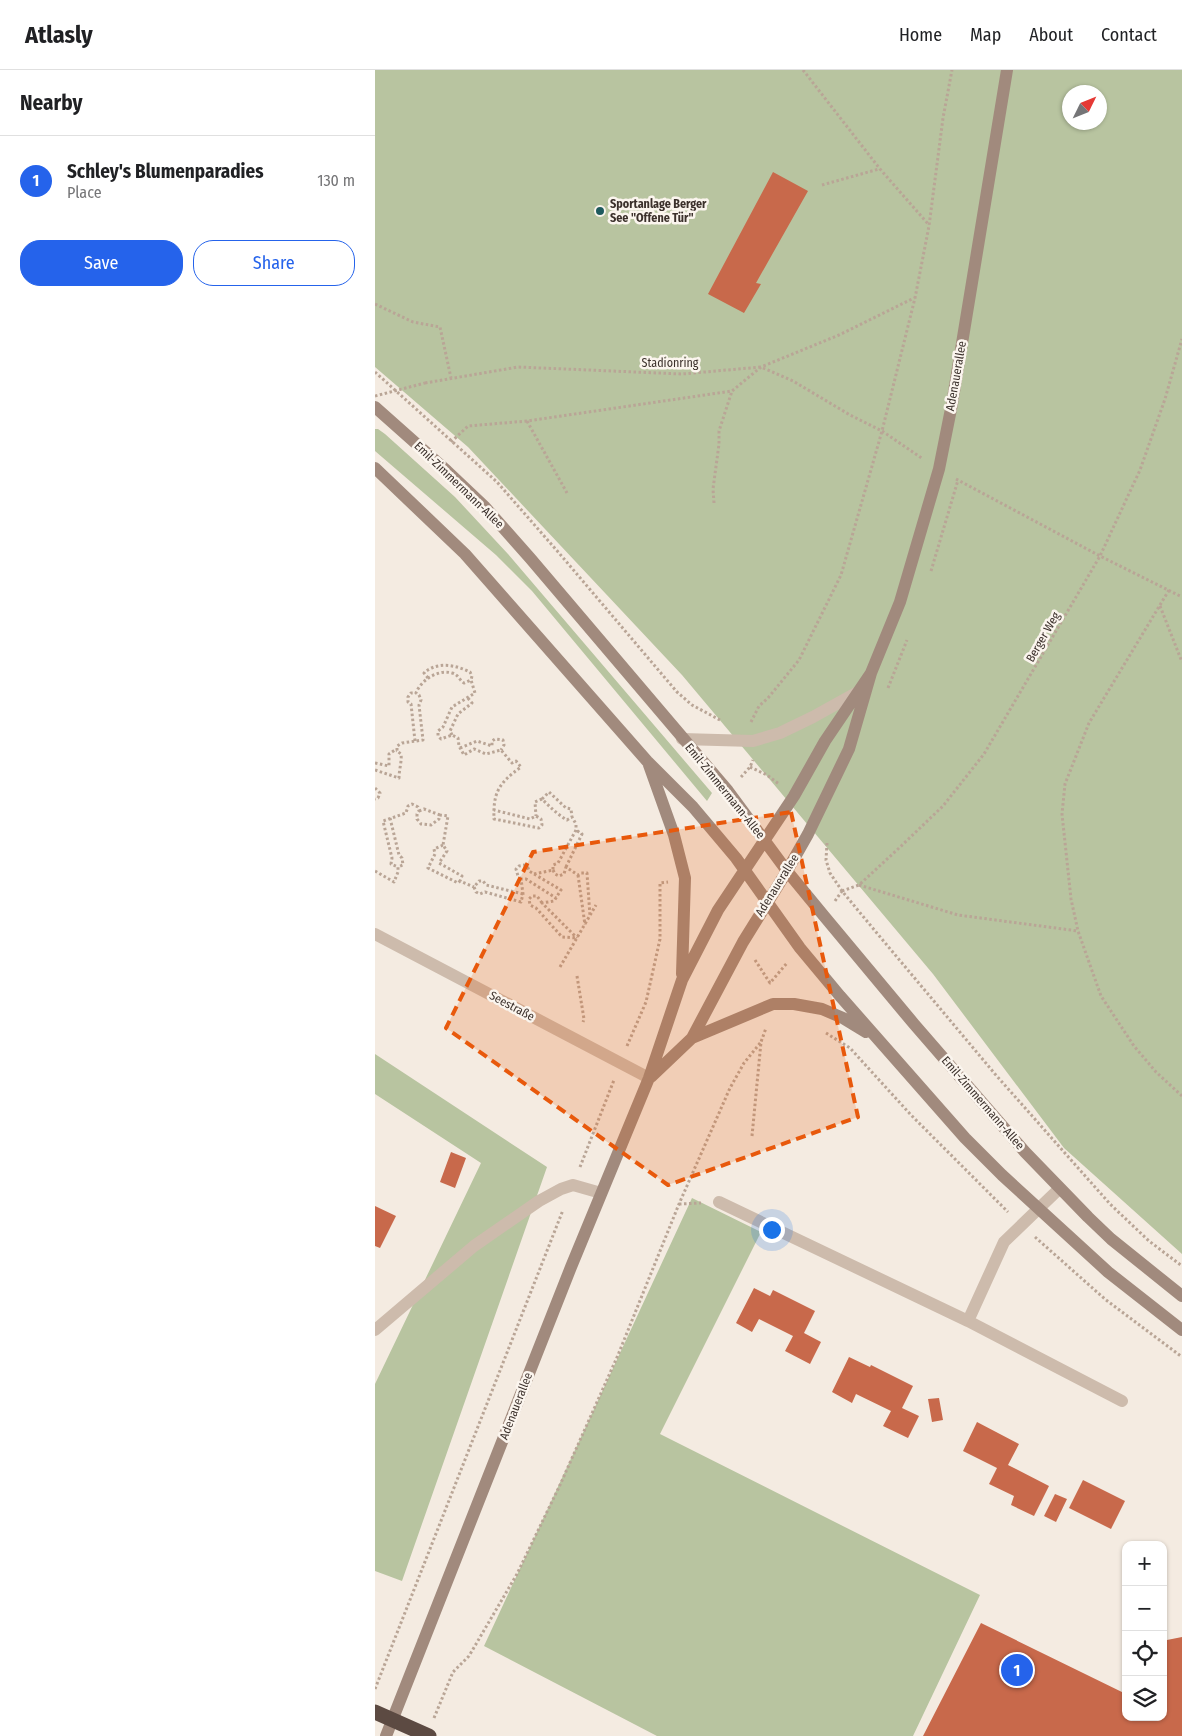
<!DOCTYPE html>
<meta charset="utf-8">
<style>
:root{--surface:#fff;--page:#f2f2f2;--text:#202124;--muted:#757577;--line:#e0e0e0;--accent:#2563eb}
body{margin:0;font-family:"Fira Sans Condensed",sans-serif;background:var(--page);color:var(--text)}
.controls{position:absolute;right:15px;bottom:15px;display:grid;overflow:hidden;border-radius:10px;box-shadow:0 1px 4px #0004}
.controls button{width:45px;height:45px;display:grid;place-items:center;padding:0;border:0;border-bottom:1px solid var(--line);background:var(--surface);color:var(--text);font:25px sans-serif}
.compass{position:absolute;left:687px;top:15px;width:45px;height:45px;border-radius:50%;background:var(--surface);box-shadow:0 1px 4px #0004;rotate:47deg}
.you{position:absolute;left:396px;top:1159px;width:18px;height:18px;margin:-12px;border:4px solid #fff;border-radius:50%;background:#1a73e8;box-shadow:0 0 0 8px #1a73e833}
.badge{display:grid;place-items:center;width:32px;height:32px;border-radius:50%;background:var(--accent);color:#fff;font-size:16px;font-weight:700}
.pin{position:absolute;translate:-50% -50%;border:2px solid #fff;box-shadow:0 1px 5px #0006}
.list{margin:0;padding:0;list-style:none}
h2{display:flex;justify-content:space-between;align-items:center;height:65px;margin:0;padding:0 20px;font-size:21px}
h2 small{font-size:16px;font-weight:400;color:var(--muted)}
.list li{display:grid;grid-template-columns:32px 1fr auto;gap:15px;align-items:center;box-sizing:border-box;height:90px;padding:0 20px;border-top:1px solid var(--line)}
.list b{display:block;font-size:19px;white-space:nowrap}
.list p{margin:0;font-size:16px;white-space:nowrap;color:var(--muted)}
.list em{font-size:16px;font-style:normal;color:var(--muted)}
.actions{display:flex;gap:10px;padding:15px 20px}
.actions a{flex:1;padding:11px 0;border:1px solid var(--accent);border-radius:20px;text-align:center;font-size:18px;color:var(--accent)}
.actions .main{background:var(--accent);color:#fff}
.icon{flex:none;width:28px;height:28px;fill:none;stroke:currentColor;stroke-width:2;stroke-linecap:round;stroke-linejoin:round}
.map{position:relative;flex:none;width:807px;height:1666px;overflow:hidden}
header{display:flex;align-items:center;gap:30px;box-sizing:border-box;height:70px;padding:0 25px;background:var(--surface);border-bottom:1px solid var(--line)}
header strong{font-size:24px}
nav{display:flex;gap:28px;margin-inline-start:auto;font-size:18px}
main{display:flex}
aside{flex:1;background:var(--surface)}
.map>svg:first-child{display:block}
.green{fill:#b8c4a0;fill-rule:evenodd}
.building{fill:#c8694b}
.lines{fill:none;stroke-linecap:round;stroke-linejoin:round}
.path{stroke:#b9a596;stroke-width:3;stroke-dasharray:2.5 2.5;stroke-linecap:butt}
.lane{stroke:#cdbbac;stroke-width:12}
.street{stroke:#cdbbac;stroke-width:12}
.secondary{stroke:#a18a7d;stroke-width:12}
.path-bridge{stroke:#b9a596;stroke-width:3;stroke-dasharray:2.5 2.5;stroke-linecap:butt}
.highway-bridge{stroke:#5c4a42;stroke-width:15}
.marked{fill:#e8590c;fill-opacity:0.2;stroke:#e8590c;stroke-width:4;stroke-dasharray:10 6;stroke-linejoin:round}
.poi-dot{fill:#1f5a5e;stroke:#fbf5ee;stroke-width:2}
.labels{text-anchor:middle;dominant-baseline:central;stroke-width:5;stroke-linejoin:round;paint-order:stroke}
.poi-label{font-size:12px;font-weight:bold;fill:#3b302b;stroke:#fbf5ee;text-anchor:start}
.street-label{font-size:12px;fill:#3b302b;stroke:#fbf5ee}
</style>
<header>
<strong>Atlasly</strong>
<nav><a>Home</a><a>Map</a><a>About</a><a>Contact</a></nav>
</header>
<main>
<aside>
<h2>Nearby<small></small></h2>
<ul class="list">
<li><span class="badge">1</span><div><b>Schley's Blumenparadies</b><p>Place</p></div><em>130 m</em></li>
</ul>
<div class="actions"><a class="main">Save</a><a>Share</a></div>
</aside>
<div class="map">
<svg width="807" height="1666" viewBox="0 0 807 1666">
<rect width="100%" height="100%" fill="#f4ebe1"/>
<path class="green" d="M0 0H807V1184L689 1078 558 904 307 605 93 377 0 297ZM694 22H724V52H694Z
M0 359H3L10 364 80 427 133 484 337 723 332 731 157 521 121 485 0 381Z
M0 984 172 1097 27 1511 0 1501V1314L106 1093 0 1024Z
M317 1128 386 1162 285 1364 605 1525 538 1666H282L109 1576Z"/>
<path class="building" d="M398 102 433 121 381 213 386 214 369 243 333 224Z
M76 1082 91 1088 80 1118 65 1112Z
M0 1136 21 1146 5 1178 0 1176Z
M379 1218 395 1226 398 1220 440 1241 429 1263 446 1272 435 1294 410 1281 418 1266 384 1249 377 1262 361 1253Z
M474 1287 495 1297 496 1295 538 1316 527 1338 544 1346 533 1368 508 1356 516 1341 481 1324 477 1333 457 1322Z
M564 1328 568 1350 557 1352 553 1329Z
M602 1352 644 1374 633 1395 674 1416 659 1446 636 1435 639 1426 614 1414 622 1398 588 1381Z
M708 1410 750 1431 736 1459 694 1438Z
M680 1424 692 1429 681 1452 669 1446Z
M606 1553 751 1624V1647H788V1577L792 1570 807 1567V1666H548Z"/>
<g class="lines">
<path class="path" d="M428 0 505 99 554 155
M447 115 504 99
M0 234 38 252 65 257 76 308
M0 302 122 412 184 483 302 622 317 635 345 650
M50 313 143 297 307 304 386 297 418 311 475 345 507 361 548 389
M152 351 192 423
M76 372 93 356 152 351 357 321 386 297 464 265 539 228
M581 409 725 486 807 527
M339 433 338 419 344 374V361L357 321
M556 501 583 410
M794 520 714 653 690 714 687 744 696 829 703 861 726 926 759 976 781 1002 807 1026
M785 536 807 592
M53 608 49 603C62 591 81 595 95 602L97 606 96 610
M513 618 532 570
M376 652 384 636 393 628 424 590 466 505 507 361 540 228 554 156 568 48 577 0
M77 665 75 661 83 644 97 633 92 627
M40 671 36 634 33 632V627L36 623H41
M85 678 102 671 117 676V671L120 669 128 670 129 675 126 680
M0 693 14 696V684L20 680 22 681
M375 697 392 705 404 714
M0 700 24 708C24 700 27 691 26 684L22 681V676L27 673 48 670 44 635 46 630 44 625 41 623C46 610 63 599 77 603 84 605 84 610 89 613L96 610 100 623 77 637 68 657 63 661V666L66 669 77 665 83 668 84 676 89 685 99 679 111 684 126 680 137 693 141 691 146 697C124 713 118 722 119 749L164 758 167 755 166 749 161 746 155 749 119 740
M366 707 375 697 378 690
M0 718 5 723 3 728 0 729
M167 729 174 722 191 738 196 739 197 747
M44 741 49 739 65 745
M15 748 24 785 27 788 28 795 23 797
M452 773 451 790 455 803 467 821 501 862 620 1004 735 1134 774 1171 807 1196
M68 775 59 779 60 784 53 798 83 813 85 811
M191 797 207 764 201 760
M178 800 180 804 184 806 189 804 191 797 203 805 206 803H212L215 846
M0 801 19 812 23 802V797L16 794 17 788 8 751 31 743 33 736 37 734 43 737 44 741 42 744V749L46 754 56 755 64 749 65 745 73 746 68 775 72 781 64 793 87 806 85 811 99 817
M159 804 178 800V795L183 793 201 760V754L197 747 192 750C182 744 175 737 167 729L160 732 161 746
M203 805 210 855
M146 809 143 806 141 799 144 796 149 795 153 798 154 801 186 820 179 831 167 833 202 868
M484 815 583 845 703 861
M467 821 484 815 523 779 568 736 609 684 725 486 765 400 790 329 807 269
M148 824 111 815 108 811H104L99 817 101 822 105 824 110 822 146 832 148 824 146 809H151L181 828
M460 831 467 821
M167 833 162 826H157L154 829 155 835 161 838 187 867 202 868
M380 890 395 913 412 893
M185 897 221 835
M202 906 209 949 208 952
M451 963 475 978 536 1045 633 1142
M252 976 271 932 285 869V813L293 812
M377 1066 386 972 391 958
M205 1097 239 1010
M304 1134 326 1133
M660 1167 731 1230 807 1287
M0 1619 188 1140
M59 1648 78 1602 94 1586 142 1504 185 1415 243 1285 304 1134 355 1018 369 993 386 972"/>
<path class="lane" d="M344 1132 593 1251 747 1331
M593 1251 629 1172 684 1119
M0 1260 99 1176 164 1131 186 1119 198 1115 226 1123"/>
<path class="street" d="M307 669 378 671 405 663 438 647 483 622
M0 864 274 1008"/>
<path class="secondary" d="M0 337 72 401 109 436 155 488 353 721 412 801 449 846 539 954 650 1082 713 1147 736 1169 807 1226
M0 398 90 484 272 691 318 737 361 788 425 878 465 926 590 1068 627 1105 733 1202 807 1260
M274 695 299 765 310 808 307 904
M317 968 398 934H419L447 939 468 948 491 962
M276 1007 317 968 368 872 412 801 433 764 474 679 496 603 525 532 564 399 577 334 632 0
M11 1666 196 1197 274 1008 307 910 343 840 419 726 450 671 496 603"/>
<path class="path-bridge" d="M0 326 50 313"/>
<path class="highway-bridge" d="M0 1642 54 1666"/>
</g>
<path class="marked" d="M416 742 483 1047 293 1115 71 958 158 782Z"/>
<circle class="poi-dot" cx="225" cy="141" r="5"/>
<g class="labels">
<g class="poi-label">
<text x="235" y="134">Sportanlage Berger<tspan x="235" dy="14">See "Offene Tür"</tspan></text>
</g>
<g class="street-label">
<text x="295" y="293">Stadionring</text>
<text transform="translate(581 306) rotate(-80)">Adenauerallee</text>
<text transform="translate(84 415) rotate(44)">Emil-Zimmermann-Allee</text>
<text transform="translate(668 567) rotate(-60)">Berger Weg</text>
<text transform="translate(350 721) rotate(51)">Emil-Zimmermann-Allee</text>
<text transform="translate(402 815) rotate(-58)">Adenauerallee</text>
<text transform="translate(137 936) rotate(28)">Seestraße</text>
<text transform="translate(608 1033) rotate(49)">Emil-Zimmermann-Allee</text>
<text transform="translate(141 1336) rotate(-69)">Adenauerallee</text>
</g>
</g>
</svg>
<div class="controls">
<button>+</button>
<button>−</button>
<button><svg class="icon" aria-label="locate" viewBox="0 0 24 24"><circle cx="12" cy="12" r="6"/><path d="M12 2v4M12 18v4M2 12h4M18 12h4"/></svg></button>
<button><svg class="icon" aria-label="layers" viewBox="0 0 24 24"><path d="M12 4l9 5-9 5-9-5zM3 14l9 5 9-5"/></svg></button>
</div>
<svg class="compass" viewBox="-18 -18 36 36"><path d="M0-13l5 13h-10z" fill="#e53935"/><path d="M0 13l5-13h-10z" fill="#757577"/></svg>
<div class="you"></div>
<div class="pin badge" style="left:642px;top:1600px">1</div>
</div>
</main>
